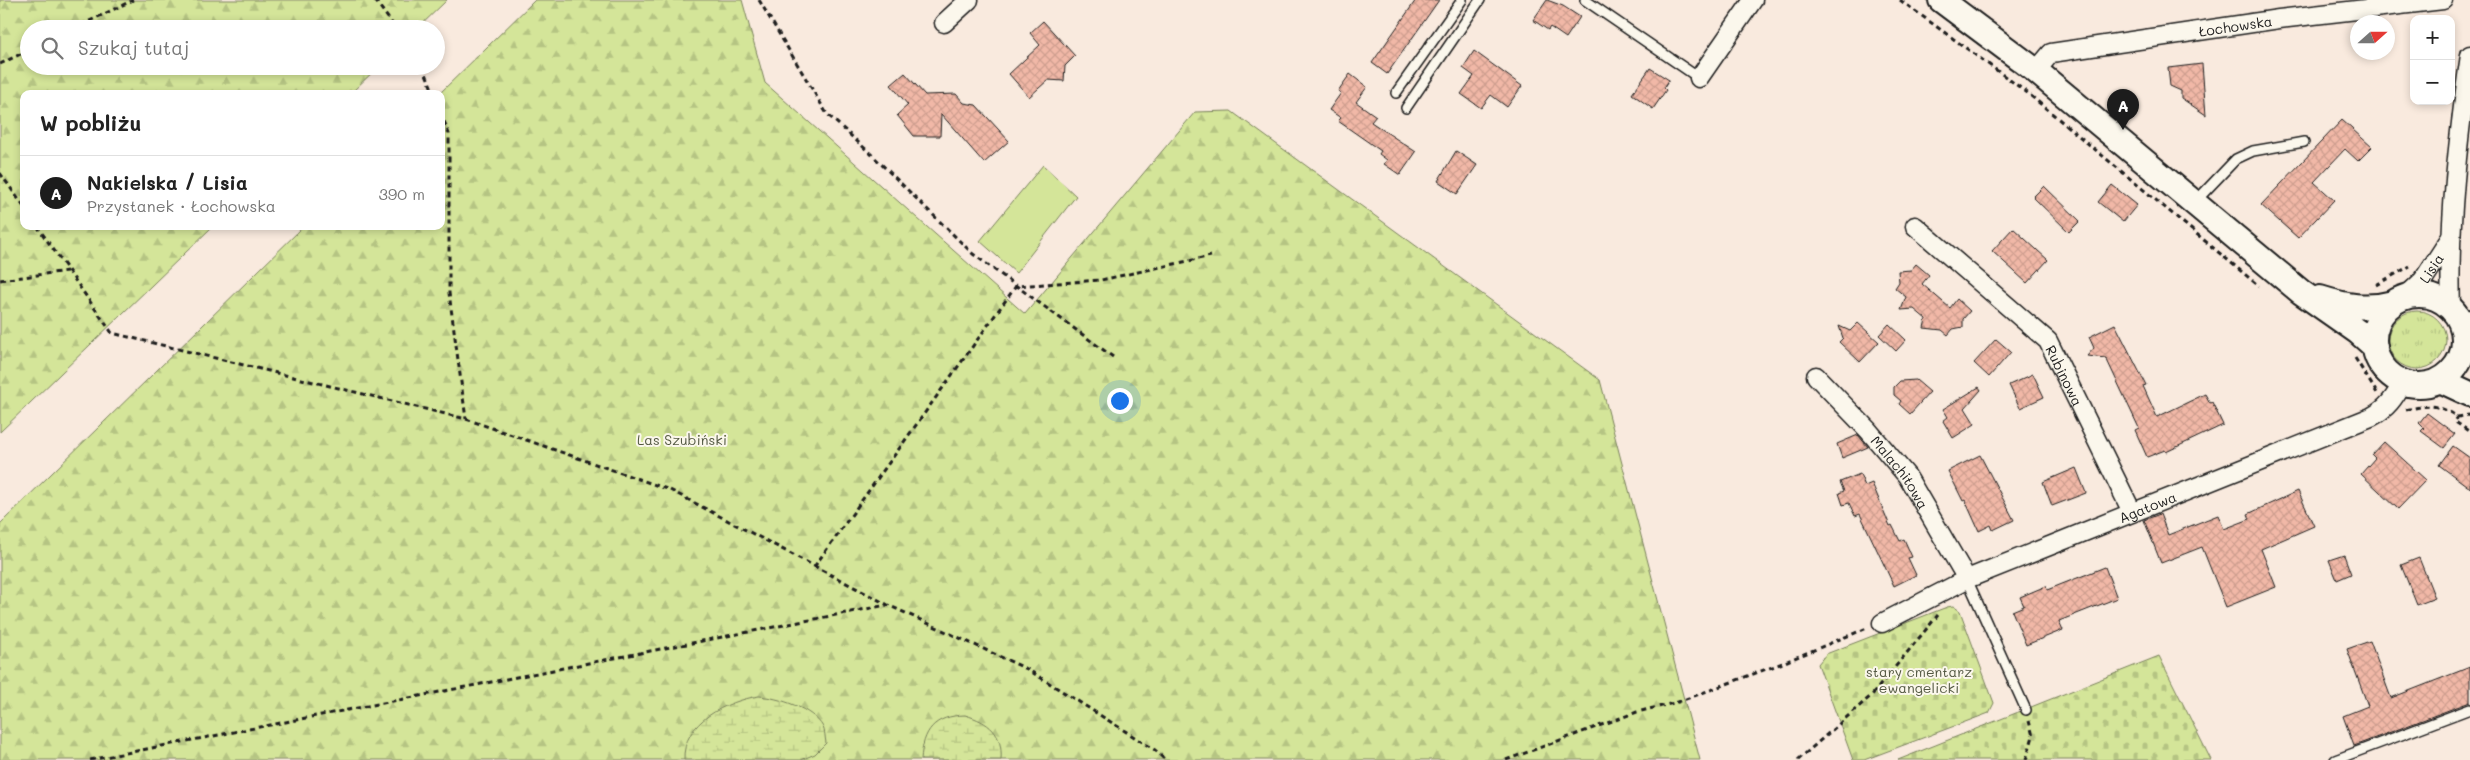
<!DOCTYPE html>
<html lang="pl">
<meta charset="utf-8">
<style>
:root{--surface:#fff;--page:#f6f6f6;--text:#222;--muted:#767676;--line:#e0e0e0;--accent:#1c1c1c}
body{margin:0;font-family:Mali,sans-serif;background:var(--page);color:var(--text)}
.controls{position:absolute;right:15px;top:15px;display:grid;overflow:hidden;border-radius:10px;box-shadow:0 2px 8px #0003}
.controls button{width:45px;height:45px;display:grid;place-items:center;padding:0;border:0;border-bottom:1px solid var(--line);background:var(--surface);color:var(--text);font:25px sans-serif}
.compass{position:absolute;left:2350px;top:15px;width:45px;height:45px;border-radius:50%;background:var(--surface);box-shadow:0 2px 8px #0003;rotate:69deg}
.you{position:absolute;left:1119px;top:400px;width:18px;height:18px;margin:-12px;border:4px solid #fff;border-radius:50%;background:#1a73e8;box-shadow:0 0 0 8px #1a73e833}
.badge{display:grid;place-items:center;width:32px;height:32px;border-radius:50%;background:var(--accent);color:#fff;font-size:16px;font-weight:700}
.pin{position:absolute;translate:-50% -41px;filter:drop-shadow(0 1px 2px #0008)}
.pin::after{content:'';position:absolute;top:26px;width:18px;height:15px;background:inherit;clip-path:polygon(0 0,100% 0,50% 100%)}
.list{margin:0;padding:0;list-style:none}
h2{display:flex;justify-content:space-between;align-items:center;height:65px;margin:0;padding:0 20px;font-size:21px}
h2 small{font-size:16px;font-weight:400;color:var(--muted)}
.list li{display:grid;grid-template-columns:32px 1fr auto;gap:15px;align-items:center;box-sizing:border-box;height:75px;padding:0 20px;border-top:1px solid var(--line)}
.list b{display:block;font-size:19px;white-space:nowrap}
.list p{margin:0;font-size:16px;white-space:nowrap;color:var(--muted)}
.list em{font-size:16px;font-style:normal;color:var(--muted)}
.icon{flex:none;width:28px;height:28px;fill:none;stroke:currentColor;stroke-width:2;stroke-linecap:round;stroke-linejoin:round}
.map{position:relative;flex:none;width:2470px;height:760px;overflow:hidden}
.search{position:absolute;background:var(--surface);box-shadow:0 2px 8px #0003;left:20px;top:20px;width:425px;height:55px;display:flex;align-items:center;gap:12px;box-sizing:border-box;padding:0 18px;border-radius:28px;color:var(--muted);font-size:19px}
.panel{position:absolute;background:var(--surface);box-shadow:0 2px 8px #0003;left:20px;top:90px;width:425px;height:140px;border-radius:10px}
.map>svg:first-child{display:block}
.grass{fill:url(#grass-tufts);stroke:#78805a}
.forest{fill:url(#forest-firs);stroke:#78805a}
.wetland{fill:url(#wetland-marsh);stroke:#78805a}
.cemetery{fill:url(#cemetery-stones);stroke:#78805a}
.pitch{fill:#d4e599;stroke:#78805a}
.building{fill:url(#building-cross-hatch);stroke:#1c1c1c}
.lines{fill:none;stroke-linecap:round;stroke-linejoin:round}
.service-casing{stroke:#1c1c1c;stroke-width:12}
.minor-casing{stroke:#1c1c1c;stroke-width:21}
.secondary-casing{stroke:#1c1c1c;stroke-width:28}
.path{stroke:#1c1c1c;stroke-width:3;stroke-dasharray:5 4;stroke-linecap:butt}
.service{stroke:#fbf7ec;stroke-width:9}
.minor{stroke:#fbf7ec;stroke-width:18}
.secondary{stroke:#fbf7ec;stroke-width:24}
.labels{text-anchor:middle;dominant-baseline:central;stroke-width:4;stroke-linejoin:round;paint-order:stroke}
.street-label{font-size:14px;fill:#1c1c1c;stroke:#fbf7ec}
.park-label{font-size:14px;fill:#535842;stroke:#fbf7ec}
</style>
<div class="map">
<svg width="2470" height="760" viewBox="0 0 2470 760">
<defs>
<pattern id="grass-tufts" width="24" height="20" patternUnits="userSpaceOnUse" patternTransform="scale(1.25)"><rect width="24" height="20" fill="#d4e599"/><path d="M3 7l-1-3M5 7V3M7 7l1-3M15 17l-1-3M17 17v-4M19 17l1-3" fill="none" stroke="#b5c483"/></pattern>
<pattern id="forest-firs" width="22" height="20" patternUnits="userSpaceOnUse" patternTransform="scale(1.25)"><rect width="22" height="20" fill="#d4e599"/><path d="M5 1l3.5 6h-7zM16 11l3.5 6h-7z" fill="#b5c483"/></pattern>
<pattern id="wetland-marsh" width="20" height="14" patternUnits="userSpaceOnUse" patternTransform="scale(1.25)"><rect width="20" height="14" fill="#d4e599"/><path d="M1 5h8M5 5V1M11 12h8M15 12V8" fill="none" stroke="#b5c483"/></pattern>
<pattern id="cemetery-stones" width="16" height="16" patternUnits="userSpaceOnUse" patternTransform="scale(1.25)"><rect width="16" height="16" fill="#d4e599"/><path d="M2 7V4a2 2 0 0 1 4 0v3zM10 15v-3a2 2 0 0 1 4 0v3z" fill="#b5c483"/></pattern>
<pattern id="building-cross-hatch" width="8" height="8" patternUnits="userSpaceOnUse" patternTransform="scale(1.25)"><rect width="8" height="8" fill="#f1b8a7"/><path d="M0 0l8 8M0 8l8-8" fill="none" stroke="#ce9e8f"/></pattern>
</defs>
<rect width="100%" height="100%" fill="#f9eade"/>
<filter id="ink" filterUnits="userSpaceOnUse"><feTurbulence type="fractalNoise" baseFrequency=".02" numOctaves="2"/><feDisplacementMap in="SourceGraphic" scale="10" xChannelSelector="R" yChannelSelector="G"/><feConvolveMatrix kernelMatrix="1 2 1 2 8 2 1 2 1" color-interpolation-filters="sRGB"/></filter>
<g filter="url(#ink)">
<path class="grass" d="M2388 340a29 29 0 1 1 58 0a29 29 0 1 1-58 0Z"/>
<path class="forest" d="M0 0H447L417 29H29V66H379L350 94H24V226H213L0 432Z
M535 0H742L765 83 1025 314 1195 112 1231 111 1600 380 1700 760H0V524L304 226H441V94H439Z"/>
<path class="wetland" d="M759 696C779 698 812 708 823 727 825 731 825 738 826 743L815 754 801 760H684C682 722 727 701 759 696Z
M965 715C989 722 1003 733 1001 760H921C923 730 934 716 965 715Z"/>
<path class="cemetery" d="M1953 606 1960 611 1994 703 1989 713 1864 760H1853L1818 664 1826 654 1947 607Z
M2159 656 2211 760H1898Z"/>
<path class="pitch" d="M1043 165 1076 196 1016 273 980 241Z"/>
<path class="building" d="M1416 0H1439L1387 74 1372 63Z
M1547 0 1563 6 1580 17 1566 38 1550 27 1548 30 1533 20Z
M1043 21 1075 56 1065 66 1064 81 1048 80 1029 97 1009 74 1040 45 1030 33Z
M1474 51 1522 86 1507 107 1491 95 1481 108 1461 94 1474 76 1463 68Z
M2202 64 2206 115 2181 98V91L2170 86 2168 68Z
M1650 68 1669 80 1664 88 1666 90 1653 109 1632 94Z
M905 73 925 95 956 94 964 103 976 105 1009 141 984 163 941 114 940 136H914L897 115 908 105 891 85Z
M1350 74 1367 87 1356 102 1376 116 1371 122 1416 152 1400 175 1384 164 1387 160 1379 154 1381 151 1338 121 1341 118 1329 110 1341 93 1338 91Z
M2342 120 2372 147 2358 161 2345 149 2314 182 2334 200 2298 238 2261 205Z
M1456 151 1477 165 1457 194 1438 181Z
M2112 185 2137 205 2123 222 2098 202Z
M2044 186 2080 221 2069 232 2033 197Z
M2013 228 2048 260 2027 283 1992 251Z
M1916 264 1929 275 1922 284 1950 308 1957 299 1970 311 1963 319V327L1953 329 1948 335 1942 330 1924 328 1926 319 1914 309 1901 310 1906 297 1895 288 1899 282 1898 271 1911 270Z
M1858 323 1879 342 1860 362 1839 342 1843 338 1839 326 1850 331Z
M1889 324 1906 340 1896 351 1879 335Z
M2115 324 2146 385 2143 386 2157 417 2205 394 2210 403 2212 402 2223 425 2166 452 2165 450 2147 457 2135 430 2139 428 2106 358 2087 356 2094 348 2089 337Z
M1996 339 2011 352 1989 377 1974 363Z
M2033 374 2044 397 2020 408 2009 385Z
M1916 380 1930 392 1910 414 1899 404 1901 401 1894 395V387L1900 381Z
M1979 387 1981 390 1965 408 1975 424 1953 438 1943 421 1948 417 1943 409Z
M2427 413 2455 434 2444 448 2421 431 2424 428 2419 423Z
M1858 435 1868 447 1842 458 1837 444Z
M2384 442 2426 480 2398 509 2361 474 2375 458 2372 455Z
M2453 446 2470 458V488L2439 465Z
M1980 455 2014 520 1993 530 1991 525 1979 531 1965 500 1963 501 1948 471Z
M2076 468 2086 493 2052 506 2043 482Z
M1860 474 1865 486 1872 483 1890 526 1892 525 1900 541 1904 539 1912 557 1908 558 1916 575 1894 586 1860 514 1855 516 1849 503 1843 505 1839 493 1844 491 1840 482Z
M2298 491 2314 526 2261 549 2276 587 2226 607 2202 547 2161 563 2144 520 2160 514 2168 535 2218 515 2224 529 2250 519 2248 514Z
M2344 555 2351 574 2337 580 2329 560Z
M2419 558 2435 598 2417 605 2401 565Z
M2105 567 2117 598 2059 621 2063 630 2026 645 2012 611 2024 606 2020 597 2046 586 2047 590Z
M2370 641 2391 698 2470 667V702L2354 746 2343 716 2368 706 2347 649Z"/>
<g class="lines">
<g class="service-casing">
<path id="service" d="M1585 0 1699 78
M1396 93 1462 0
M1406 108 1480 0
M2194 203 2236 159 2253 151 2304 142
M1967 579 2026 710
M2335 760 2470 709"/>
</g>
<g class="minor-casing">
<g id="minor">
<path d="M944 23 969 0"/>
<path id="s1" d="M2036 71 2051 53 2279 19 2443 0"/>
<path d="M1699 78 1753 0"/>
<path id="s2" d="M1915 226 2048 341 2132 512"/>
<path id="s3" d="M2405 297 2423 280 2451 237"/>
<path d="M2451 309C2448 224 2458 138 2470 55"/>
<path d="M2460 322 2470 319"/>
<path id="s4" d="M1816 376 1868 430 1907 476 1967 579"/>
<path id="s5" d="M1882 623 1967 579 2371 417C2387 409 2395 397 2403 382"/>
</g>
</g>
<g class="secondary-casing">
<path id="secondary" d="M1941 0 2036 71 2301 292 2358 332 2375 347
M2374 340a45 45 0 1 1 90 0a45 45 0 1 1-90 0Z
M2320 298C2345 306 2367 310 2393 303
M2440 380 2470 394"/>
</g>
<path class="path" d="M375 0 396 29
M759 0 827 114 870 153 973 254 1113 357
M1900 0 2025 91 2259 286
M73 29 133 0
M0 64 29 50
M423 66 434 94
M441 113 449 134V293L466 419
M0 173 24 207
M37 226 112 333 466 419 670 490 888 605 1027 669 1155 750 1165 760
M0 280 67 271
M2376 285 2410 266
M2355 358 2377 393
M2406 410C2431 404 2436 404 2458 417L2469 415
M2458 416 2454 421 2470 432
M814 567 1016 286 1101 280 1211 256
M90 760 887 605
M1506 760 1637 712 1678 702 1780 664 1867 628
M1798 760 1872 695 1938 615
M2026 760 2033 736 2029 721"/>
<use href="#service" class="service"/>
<use href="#minor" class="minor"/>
<use href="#secondary" class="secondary"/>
</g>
</g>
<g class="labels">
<g class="street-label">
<text stroke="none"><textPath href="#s1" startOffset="210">Łochowska</textPath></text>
<text stroke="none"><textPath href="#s3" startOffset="39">Lisia</textPath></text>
<text stroke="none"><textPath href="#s2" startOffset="214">Rubinowa</textPath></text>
<text stroke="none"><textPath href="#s4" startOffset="128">Malachitowa</textPath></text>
<text stroke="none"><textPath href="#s5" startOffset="290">Agatowa</textPath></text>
</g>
<g class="park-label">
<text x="682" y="439">Las Szubiński</text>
<text x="1919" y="671">stary cmentarz<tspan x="1919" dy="16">ewangelicki</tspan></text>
</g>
</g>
</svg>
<div class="controls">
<button>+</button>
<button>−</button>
</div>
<svg class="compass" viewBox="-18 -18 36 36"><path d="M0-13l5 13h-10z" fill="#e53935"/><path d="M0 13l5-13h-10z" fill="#767676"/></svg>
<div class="you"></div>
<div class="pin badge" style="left:2123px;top:130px">A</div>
<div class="search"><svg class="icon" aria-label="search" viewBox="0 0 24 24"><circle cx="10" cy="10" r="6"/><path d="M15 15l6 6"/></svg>Szukaj tutaj</div>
<section class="panel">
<h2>W pobliżu<small></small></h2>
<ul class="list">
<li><span class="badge">A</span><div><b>Nakielska / Lisia</b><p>Przystanek · Łochowska</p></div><em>390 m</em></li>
</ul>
</section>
</div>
